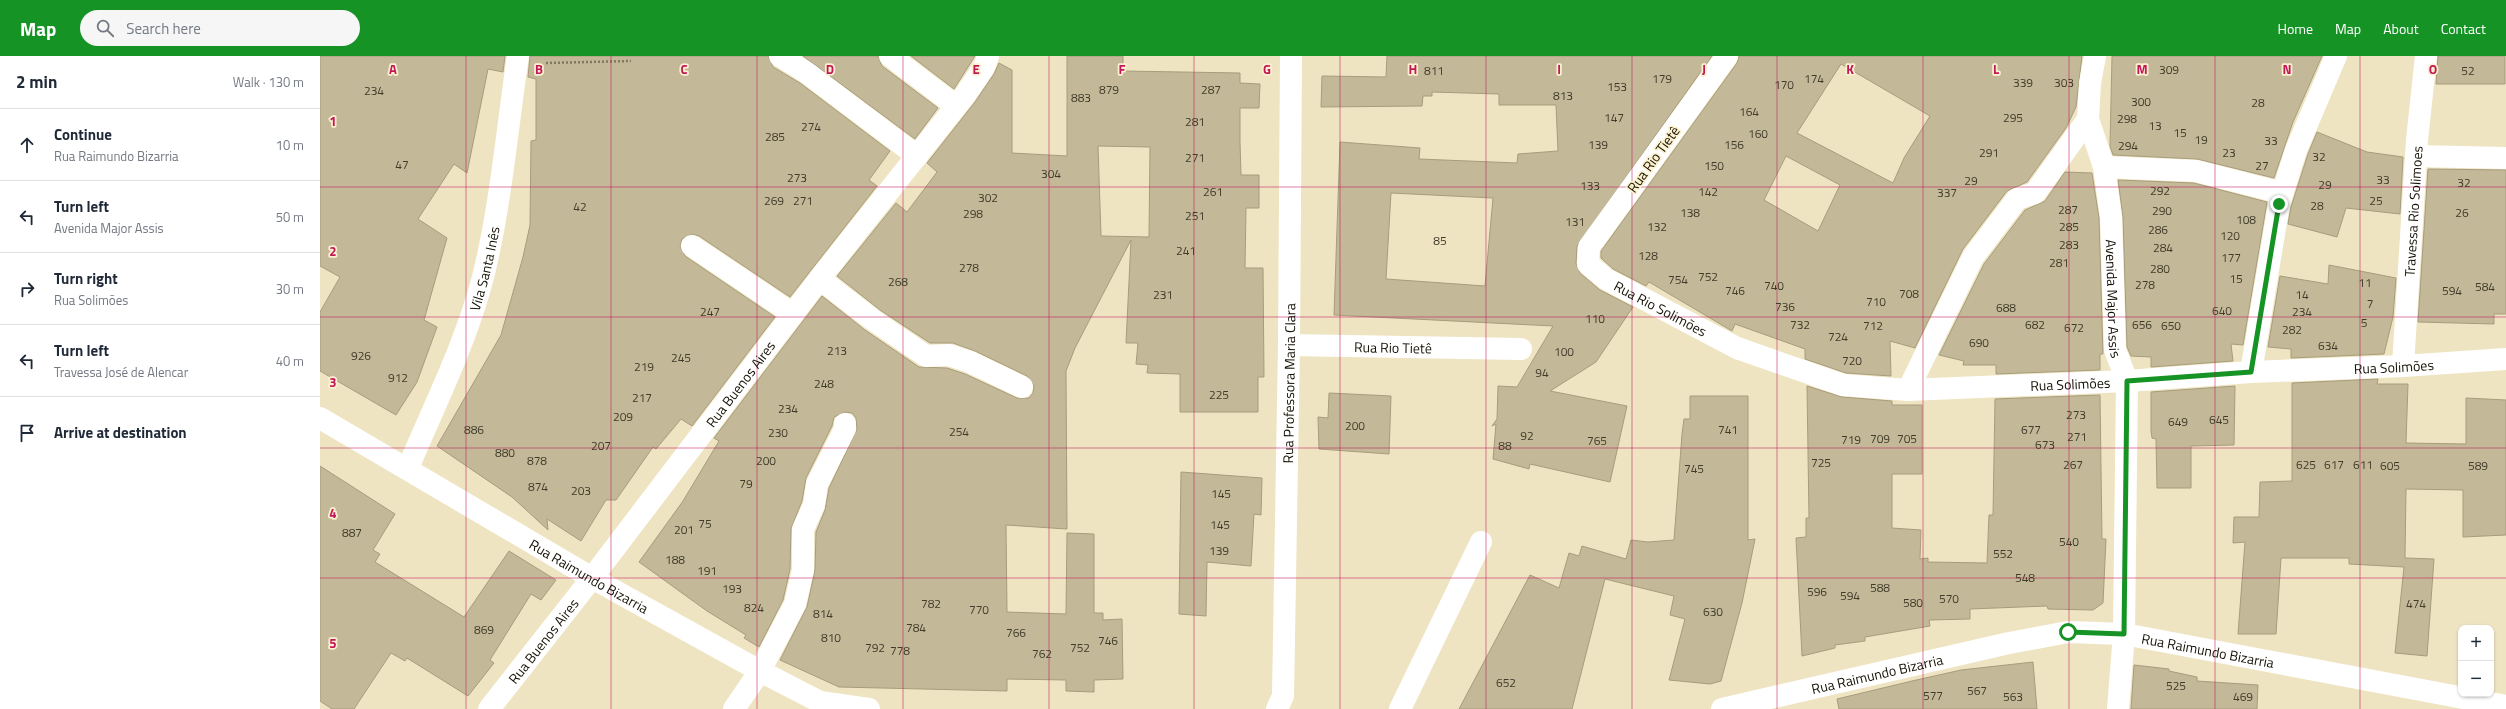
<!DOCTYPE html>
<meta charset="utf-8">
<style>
:root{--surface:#fff;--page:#f6f6f7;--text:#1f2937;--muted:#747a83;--line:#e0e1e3;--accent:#159324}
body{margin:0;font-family:"Titillium Web",sans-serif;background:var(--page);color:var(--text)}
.controls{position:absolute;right:12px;bottom:12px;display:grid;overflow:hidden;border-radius:8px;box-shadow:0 1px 3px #0004}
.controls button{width:36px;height:36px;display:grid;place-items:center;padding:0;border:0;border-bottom:1px solid var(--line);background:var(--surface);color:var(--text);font:20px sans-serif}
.stop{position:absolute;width:12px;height:12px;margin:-9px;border:3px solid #159324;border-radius:50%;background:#fff}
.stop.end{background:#159324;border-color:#fff;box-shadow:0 1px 4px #0008}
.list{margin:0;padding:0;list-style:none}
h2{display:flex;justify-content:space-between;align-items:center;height:52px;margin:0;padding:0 16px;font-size:17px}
h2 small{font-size:13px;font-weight:400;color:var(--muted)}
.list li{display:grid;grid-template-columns:26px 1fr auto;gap:12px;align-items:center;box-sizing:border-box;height:72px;padding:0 16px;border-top:1px solid var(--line)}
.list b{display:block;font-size:15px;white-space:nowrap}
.list p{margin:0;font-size:13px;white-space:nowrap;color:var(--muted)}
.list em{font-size:13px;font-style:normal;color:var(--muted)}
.icon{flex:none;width:22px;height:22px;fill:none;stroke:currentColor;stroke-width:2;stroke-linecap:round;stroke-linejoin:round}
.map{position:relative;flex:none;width:2186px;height:653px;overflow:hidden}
header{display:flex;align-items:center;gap:24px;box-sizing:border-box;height:56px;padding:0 20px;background:var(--accent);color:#fff}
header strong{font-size:19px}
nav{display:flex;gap:22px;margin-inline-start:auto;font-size:14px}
.search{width:280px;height:36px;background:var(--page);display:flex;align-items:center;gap:10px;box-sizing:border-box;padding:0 14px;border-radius:22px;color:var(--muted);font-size:15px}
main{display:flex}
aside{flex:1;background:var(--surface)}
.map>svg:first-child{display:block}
.building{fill:#c3b897;stroke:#a79c7c;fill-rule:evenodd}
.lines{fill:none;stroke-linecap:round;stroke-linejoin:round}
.path{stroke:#7f7861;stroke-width:2.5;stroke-dasharray:2 2;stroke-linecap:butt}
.minor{stroke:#fff;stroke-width:22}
.route{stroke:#159324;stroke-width:5}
.grid{fill:none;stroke:#c2185b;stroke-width:1;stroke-opacity:0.55}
.labels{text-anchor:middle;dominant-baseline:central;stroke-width:3.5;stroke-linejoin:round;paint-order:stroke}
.number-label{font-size:12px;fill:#403b2a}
.street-label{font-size:14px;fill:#151105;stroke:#fcf1ce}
.grid-label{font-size:13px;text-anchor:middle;font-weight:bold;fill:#c2185b;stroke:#fcf1ce;stroke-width:3.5;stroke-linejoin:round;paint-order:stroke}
</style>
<header>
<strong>Map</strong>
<div class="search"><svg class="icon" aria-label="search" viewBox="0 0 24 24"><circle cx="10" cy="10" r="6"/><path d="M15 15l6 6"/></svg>Search here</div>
<nav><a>Home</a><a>Map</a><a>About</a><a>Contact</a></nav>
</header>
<main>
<aside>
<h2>2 min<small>Walk · 130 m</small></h2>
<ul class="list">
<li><svg class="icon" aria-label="ahead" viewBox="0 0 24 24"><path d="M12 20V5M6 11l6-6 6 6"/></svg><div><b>Continue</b><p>Rua Raimundo Bizarria</p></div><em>10 m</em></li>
<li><svg class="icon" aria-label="left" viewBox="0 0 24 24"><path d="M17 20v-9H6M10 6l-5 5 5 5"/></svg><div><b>Turn left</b><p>Avenida Major Assis</p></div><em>50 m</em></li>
<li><svg class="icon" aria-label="right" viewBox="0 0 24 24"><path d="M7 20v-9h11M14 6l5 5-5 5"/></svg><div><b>Turn right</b><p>Rua Solimões</p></div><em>30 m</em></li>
<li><svg class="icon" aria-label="left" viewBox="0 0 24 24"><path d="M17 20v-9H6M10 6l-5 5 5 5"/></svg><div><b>Turn left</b><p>Travessa José de Alencar</p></div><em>40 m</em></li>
<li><svg class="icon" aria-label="arrive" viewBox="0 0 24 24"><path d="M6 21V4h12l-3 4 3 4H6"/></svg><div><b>Arrive at destination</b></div></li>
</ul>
</aside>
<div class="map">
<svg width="2186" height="653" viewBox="0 0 2186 653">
<rect width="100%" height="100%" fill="#efe4c1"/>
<path class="building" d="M0 0H185L183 16 168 13 147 117 134 108 98 163 127 182 104 264 117 271 97 326 76 359 0 315V256L20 221 0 210Z
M210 0H448L453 11 480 27 570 95 549 124 557 130 470 241 379 180 372 178 362 183 360 190 365 200 455 261 372 370 361 363 336 393 333 391 296 444H286L261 485 227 463 228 474 192 441 117 390 181 279 203 201 210 169 211 85 216 84V23L208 21Z
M483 0H558L562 10 618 52 595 83Z
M591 0H655L634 33Z
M747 0H803V15L920 17V27L940 28 939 52H920V86L921 119H939V152H926L925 212H943L944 321H938V356H860V318L827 317 828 309 816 308 818 287H806L811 184 755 292 746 315 747 473 686 469 687 556 746 558 747 477 774 478V557H783V564L802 563 803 623 774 624V636L746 635V624L687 623V635L519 631 460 604 487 551 495 514 496 476 505 454 509 432 537 373 536 362 532 357 525 356 514 361 512 370 486 422 482 445 471 473 470 513 463 544 439 591 424 582 426 579 387 555 319 506 363 445 399 385 394 382 502 240 545 274 599 311 627 312 645 318 697 342H709L713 337 714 330 707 320 655 295 633 287H610L560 254 517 220 576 147 587 156 617 116 607 107 655 46 674 18 679 7 692 14V97L747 100ZM778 90 830 91 829 181 781 180Z
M1067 0H1392L1257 190 1256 208 1260 217 1280 234 1313 251 1276 306 1230 335 1307 350 1290 426 1210 408 1209 413 1173 403 1176 368 1172 370 1177 363 1178 330 1197 331 1233 270 1014 259 1020 86 1100 92 1099 103 1197 107 1198 98 1238 95 1236 49H1179V38L1112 36V40H1103L1102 50 1001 51 1002 20 1066 21ZM1071 137 1173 142 1165 230 1066 223Z
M1419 0H1762L1756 51 1746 72 1707 126 1687 135 1643 193 1595 292 1570 285 1571 320 1526 317 1485 303V293L1415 268 1412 275 1329 226 1326 230 1293 213 1281 202V195L1417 7ZM1521 8 1610 60 1584 102 1573 127 1477 77ZM1466 100 1520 129 1498 175 1444 144Z
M1792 0H2002L1973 66 1954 122 1877 103 1793 99 1790 90Z
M2118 0H2185V28H2116Z
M1997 76 2047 96 2083 101 2080 158 2026 152 2017 181 1968 168 1971 151 1988 98Z
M2108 113 2186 114V258H2174V268L2098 266Z
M1745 116 1772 117 1779 162 1783 298H1780V314L1676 318V309H1643L1644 305 1619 299 1664 208 1705 154 1725 145Z
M1798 124 1874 127 1947 146 1923 289 1911 288 1913 305 1831 311V301L1811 300 1807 291 1803 161Z
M2009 209 2076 222 2073 261 2064 298 1971 302V293L1948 291 1960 220 2008 228Z
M2058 323 2057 328H2088L2086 387 2146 388V342L2186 344V479L2143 481V434L2086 433 2085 502 2114 503 2107 600 2075 597 2084 511 2029 508V502H1961L1956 578H1918L1925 486 1913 487 1914 461H1939L1940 426 1972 425V327Z
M1487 330 1522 341 1572 345V349H1602V418H1572V472L1601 474 1600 503 1608 502V506L1667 507 1669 459H1673L1675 343 1780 339 1782 483H1786L1783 547 1773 554 1728 553 1727 550 1650 553V563L1609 564 1610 570 1545 581V585L1515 589V592L1482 600 1476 482 1486 481V462H1489Z
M1915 330 1914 389 1871 390V432H1837L1836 383 1832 382 1831 375V336Z
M1009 337 1071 340 1069 398 999 393 998 361 1008 362Z
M1370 340H1428V484L1435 483 1422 547 1401 625 1390 628 1349 624 1365 563 1350 559 1354 540 1285 523 1252 653H1139L1210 519 1239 532 1249 497 1259 500 1262 490 1306 503 1311 484 1328 486 1354 484 1362 378 1364 363H1370Z
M0 410 75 458 53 494 60 498 55 506 144 561 189 495 236 524 221 544 211 538 170 604 174 607 148 640 87 602 85 605 71 597 34 653H12L0 645Z
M861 416 942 422 941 459 934 458 931 510 887 506 886 560 859 558Z
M1713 606 1717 653H1519L1517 643 1592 625 1641 614Z
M1814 609 1849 613V615L1877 621V625L1938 629 1937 653H1811Z"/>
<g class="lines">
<path class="path" d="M226 7 311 5"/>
<g class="minor">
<path d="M460 0 487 17 597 100"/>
<path d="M570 0 636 50"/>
<path id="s1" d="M1407 0 1269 191 1268 208 1286 223 1417 292 1523 329 1588 334 1807 325 1931 316 2083 310 2186 303"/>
<path id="s2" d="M1775 0 1770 27 1768 63 1784 111 1791 161 1795 294 1807 325 1804 578 1798 653"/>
<path d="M2096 100 2186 102"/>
<path d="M1784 111 1876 115 1962 137"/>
<path d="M372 190 473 258"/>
<path d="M500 223 553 264 606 300 629 299 650 306 702 331"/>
<path id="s3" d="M969 289 1201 293"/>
<path id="s4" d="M2083 310 2097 84 2106 0"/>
<path d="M1931 316 1959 148 1976 94 2016 0"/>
<path d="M1588 334 1653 201 1697 143 1715 137 1768 63"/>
<path id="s5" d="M0 362 272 522 440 615 500 646 549 653"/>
<path id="s6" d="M88 412C114 350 146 287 163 221 181 149 187 73 198 0"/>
<path id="s7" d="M169 653 272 522 504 217 645 39 664 11 668 0"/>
<path d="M414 653 440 615 475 548 483 514V473L494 449 497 428 525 373V368"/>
<path id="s8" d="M957 653 963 640 969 289 971 0"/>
<path d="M1080 653 1161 486"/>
<path id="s9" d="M1402 653 1689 587 1748 576 1804 578 2186 650"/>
</g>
</g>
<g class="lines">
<path class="route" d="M1748 576 1804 578 1807 325 1931 316 1959 148"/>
</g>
<path class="grid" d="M146 0V653M291 0V653M437 0V653M583 0V653M729 0V653M874 0V653M1020 0V653M1166 0V653M1312 0V653M1457 0V653M1603 0V653M1749 0V653M1895 0V653M2040 0V653M0 131H2186M0 261H2186M0 392H2186M0 522H2186"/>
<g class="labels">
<g class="number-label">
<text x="1849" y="13">309</text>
<text x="1114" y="14">811</text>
<text x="2148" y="14">52</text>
<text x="1342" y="22">179</text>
<text x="1494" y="22">174</text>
<text x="1703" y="26">339</text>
<text x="1744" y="26">303</text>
<text x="1464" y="28">170</text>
<text x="1297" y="30">153</text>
<text x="789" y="33">879</text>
<text x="891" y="33">287</text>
<text x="54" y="34">234</text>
<text x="1243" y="39">813</text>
<text x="761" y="41">883</text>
<text x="1821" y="45">300</text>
<text x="1938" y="46">28</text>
<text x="1429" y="55">164</text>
<text x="1294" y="61">147</text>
<text x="1693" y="61">295</text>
<text x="1807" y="62">298</text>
<text x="875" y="65">281</text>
<text x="1835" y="69">13</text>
<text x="491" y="70">274</text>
<text x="1860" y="76">15</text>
<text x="1438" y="77">160</text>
<text x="455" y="80">285</text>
<text x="1881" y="83">19</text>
<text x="1951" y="84">33</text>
<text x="1278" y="88">139</text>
<text x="1414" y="88">156</text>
<text x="1808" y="89">294</text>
<text x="1669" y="96">291</text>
<text x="1909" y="96">23</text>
<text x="1999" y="100">32</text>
<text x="875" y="101">271</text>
<text x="82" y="108">47</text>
<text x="1394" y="109">150</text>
<text x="1942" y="109">27</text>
<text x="731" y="117">304</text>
<text x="477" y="121">273</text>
<text x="2063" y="123">33</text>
<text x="1651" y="124">29</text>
<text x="2144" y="126">32</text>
<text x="2005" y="128">29</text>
<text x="1270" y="129">133</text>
<text x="1840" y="134">292</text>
<text x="893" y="135">261</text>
<text x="1388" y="135">142</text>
<text x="1627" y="136">337</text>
<text x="668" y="141">302</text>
<text x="454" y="144">269</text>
<text x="483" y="144">271</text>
<text x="2056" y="144">25</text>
<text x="1997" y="149">28</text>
<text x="260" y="150">42</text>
<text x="1748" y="153">287</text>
<text x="1842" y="154">290</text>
<text x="1370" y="156">138</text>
<text x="2142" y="156">26</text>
<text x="653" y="157">298</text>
<text x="875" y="159">251</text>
<text x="1926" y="163">108</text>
<text x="1255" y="165">131</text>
<text x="1337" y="170">132</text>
<text x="1749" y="170">285</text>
<text x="1838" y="173">286</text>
<text x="1910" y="179">120</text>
<text x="1120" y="184">85</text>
<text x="1749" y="188">283</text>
<text x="1843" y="191">284</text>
<text x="866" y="194">241</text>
<text x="1328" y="199">128</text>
<text x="1911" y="201">177</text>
<text x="1739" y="206">281</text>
<text x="649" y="211">278</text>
<text x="1840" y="212">280</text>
<text x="1388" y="220">752</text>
<text x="1916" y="222">15</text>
<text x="1358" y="223">754</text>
<text x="578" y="225">268</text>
<text x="2045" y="226">11</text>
<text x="1825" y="228">278</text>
<text x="1454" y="229">740</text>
<text x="2165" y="230">584</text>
<text x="1415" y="234">746</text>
<text x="2132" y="234">594</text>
<text x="1589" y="237">708</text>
<text x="843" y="238">231</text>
<text x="1982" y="238">14</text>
<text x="1556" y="245">710</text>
<text x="2050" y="247">7</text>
<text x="1465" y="250">736</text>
<text x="1686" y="251">688</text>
<text x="1902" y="254">640</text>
<text x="390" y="255">247</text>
<text x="1982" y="255">234</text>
<text x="1275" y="262">110</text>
<text x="2044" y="266">5</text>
<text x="1480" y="268">732</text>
<text x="1715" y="268">682</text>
<text x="1822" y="268">656</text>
<text x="1553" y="269">712</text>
<text x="1851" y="269">650</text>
<text x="1754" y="271">672</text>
<text x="1972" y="273">282</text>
<text x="1518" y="280">724</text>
<text x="1659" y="286">690</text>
<text x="2008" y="289">634</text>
<text x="517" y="294">213</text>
<text x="1244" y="295">100</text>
<text x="41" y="299">926</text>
<text x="361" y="301">245</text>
<text x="1532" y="304">720</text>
<text x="324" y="310">219</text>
<text x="1222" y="316">94</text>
<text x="78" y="321">912</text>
<text x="504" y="327">248</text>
<text x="899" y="338">225</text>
<text x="322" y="341">217</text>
<text x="468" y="352">234</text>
<text x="1756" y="358">273</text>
<text x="303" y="360">209</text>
<text x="1899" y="363">645</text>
<text x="1858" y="365">649</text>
<text x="1035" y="369">200</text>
<text x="154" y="373">886</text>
<text x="1408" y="373">741</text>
<text x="1711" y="373">677</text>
<text x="639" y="375">254</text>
<text x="458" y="376">230</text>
<text x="1207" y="379">92</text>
<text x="1757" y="380">271</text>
<text x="1560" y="382">709</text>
<text x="1587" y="382">705</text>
<text x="1531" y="383">719</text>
<text x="1277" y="384">765</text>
<text x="1725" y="388">673</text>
<text x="281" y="389">207</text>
<text x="1185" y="389">88</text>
<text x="185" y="396">880</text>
<text x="217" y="404">878</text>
<text x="446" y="404">200</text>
<text x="1501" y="406">725</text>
<text x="1753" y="408">267</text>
<text x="1986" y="408">625</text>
<text x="2014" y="408">617</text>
<text x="2043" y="408">611</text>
<text x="2070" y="409">605</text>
<text x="2158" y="409">589</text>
<text x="1374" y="412">745</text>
<text x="426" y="427">79</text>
<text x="218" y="430">874</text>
<text x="261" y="434">203</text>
<text x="901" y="437">145</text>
<text x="385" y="467">75</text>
<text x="900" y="468">145</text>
<text x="364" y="473">201</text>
<text x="32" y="476">887</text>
<text x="1749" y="485">540</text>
<text x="899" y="494">139</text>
<text x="1683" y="497">552</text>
<text x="355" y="503">188</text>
<text x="387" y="514">191</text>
<text x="1705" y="521">548</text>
<text x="1560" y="531">588</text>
<text x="412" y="532">193</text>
<text x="1497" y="535">596</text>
<text x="1530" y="539">594</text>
<text x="1629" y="542">570</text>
<text x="1593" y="546">580</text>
<text x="611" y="547">782</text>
<text x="2096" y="547">474</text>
<text x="434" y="551">824</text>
<text x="659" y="553">770</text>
<text x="1393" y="555">630</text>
<text x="503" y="557">814</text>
<text x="596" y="571">784</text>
<text x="164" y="573">869</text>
<text x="696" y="576">766</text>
<text x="511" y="581">810</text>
<text x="788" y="584">746</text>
<text x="555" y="591">792</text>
<text x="760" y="591">752</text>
<text x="580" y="594">778</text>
<text x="722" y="597">762</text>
<text x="1186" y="626">652</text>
<text x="1856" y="629">525</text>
<text x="1657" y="634">567</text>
<text x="1613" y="639">577</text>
<text x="1693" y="640">563</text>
<text x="1923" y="640">469</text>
</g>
<g class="street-label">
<text transform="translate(1333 103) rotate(-54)">Rua Rio Tietê</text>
<text stroke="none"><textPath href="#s4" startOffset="155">Travessa Rio Solimoes</textPath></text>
<text stroke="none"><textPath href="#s6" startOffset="214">Vila Santa Inês</textPath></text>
<text stroke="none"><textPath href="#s2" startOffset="246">Avenida Major Assis</textPath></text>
<text stroke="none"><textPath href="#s1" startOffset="338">Rua Rio Solimões</textPath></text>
<text stroke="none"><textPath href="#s3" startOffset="104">Rua Rio Tietê</textPath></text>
<text stroke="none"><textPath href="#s1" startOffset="1088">Rua Solimões</textPath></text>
<text stroke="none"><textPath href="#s7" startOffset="411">Rua Buenos Aires</textPath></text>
<text stroke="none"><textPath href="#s8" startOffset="327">Rua Professora Maria Clara</textPath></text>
<text stroke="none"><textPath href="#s1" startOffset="764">Rua Solimões</textPath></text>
<text stroke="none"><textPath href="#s5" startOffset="312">Rua Raimundo Bizarria</textPath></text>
<text stroke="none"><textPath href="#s7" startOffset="87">Rua Buenos Aires</textPath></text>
<text stroke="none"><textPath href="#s9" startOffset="496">Rua Raimundo Bizarria</textPath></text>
<text stroke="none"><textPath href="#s9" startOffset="159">Rua Raimundo Bizarria</textPath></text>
</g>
</g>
<g class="grid-label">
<text x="73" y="18">A</text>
<text x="219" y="18">B</text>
<text x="364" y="18">C</text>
<text x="510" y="18">D</text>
<text x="656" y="18">E</text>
<text x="802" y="18">F</text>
<text x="947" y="18">G</text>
<text x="1093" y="18">H</text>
<text x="1239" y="18">I</text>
<text x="1384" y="18">J</text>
<text x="1530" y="18">K</text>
<text x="1676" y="18">L</text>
<text x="1822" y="18">M</text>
<text x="1967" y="18">N</text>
<text x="2113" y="18">O</text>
<text x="13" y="70">1</text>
<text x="13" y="200">2</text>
<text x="13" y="331">3</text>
<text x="13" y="462">4</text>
<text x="13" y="592">5</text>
</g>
</svg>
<div class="controls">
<button>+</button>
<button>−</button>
</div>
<div class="stop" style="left:1748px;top:576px"></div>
<div class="stop end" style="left:1959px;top:148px"></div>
</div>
</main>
